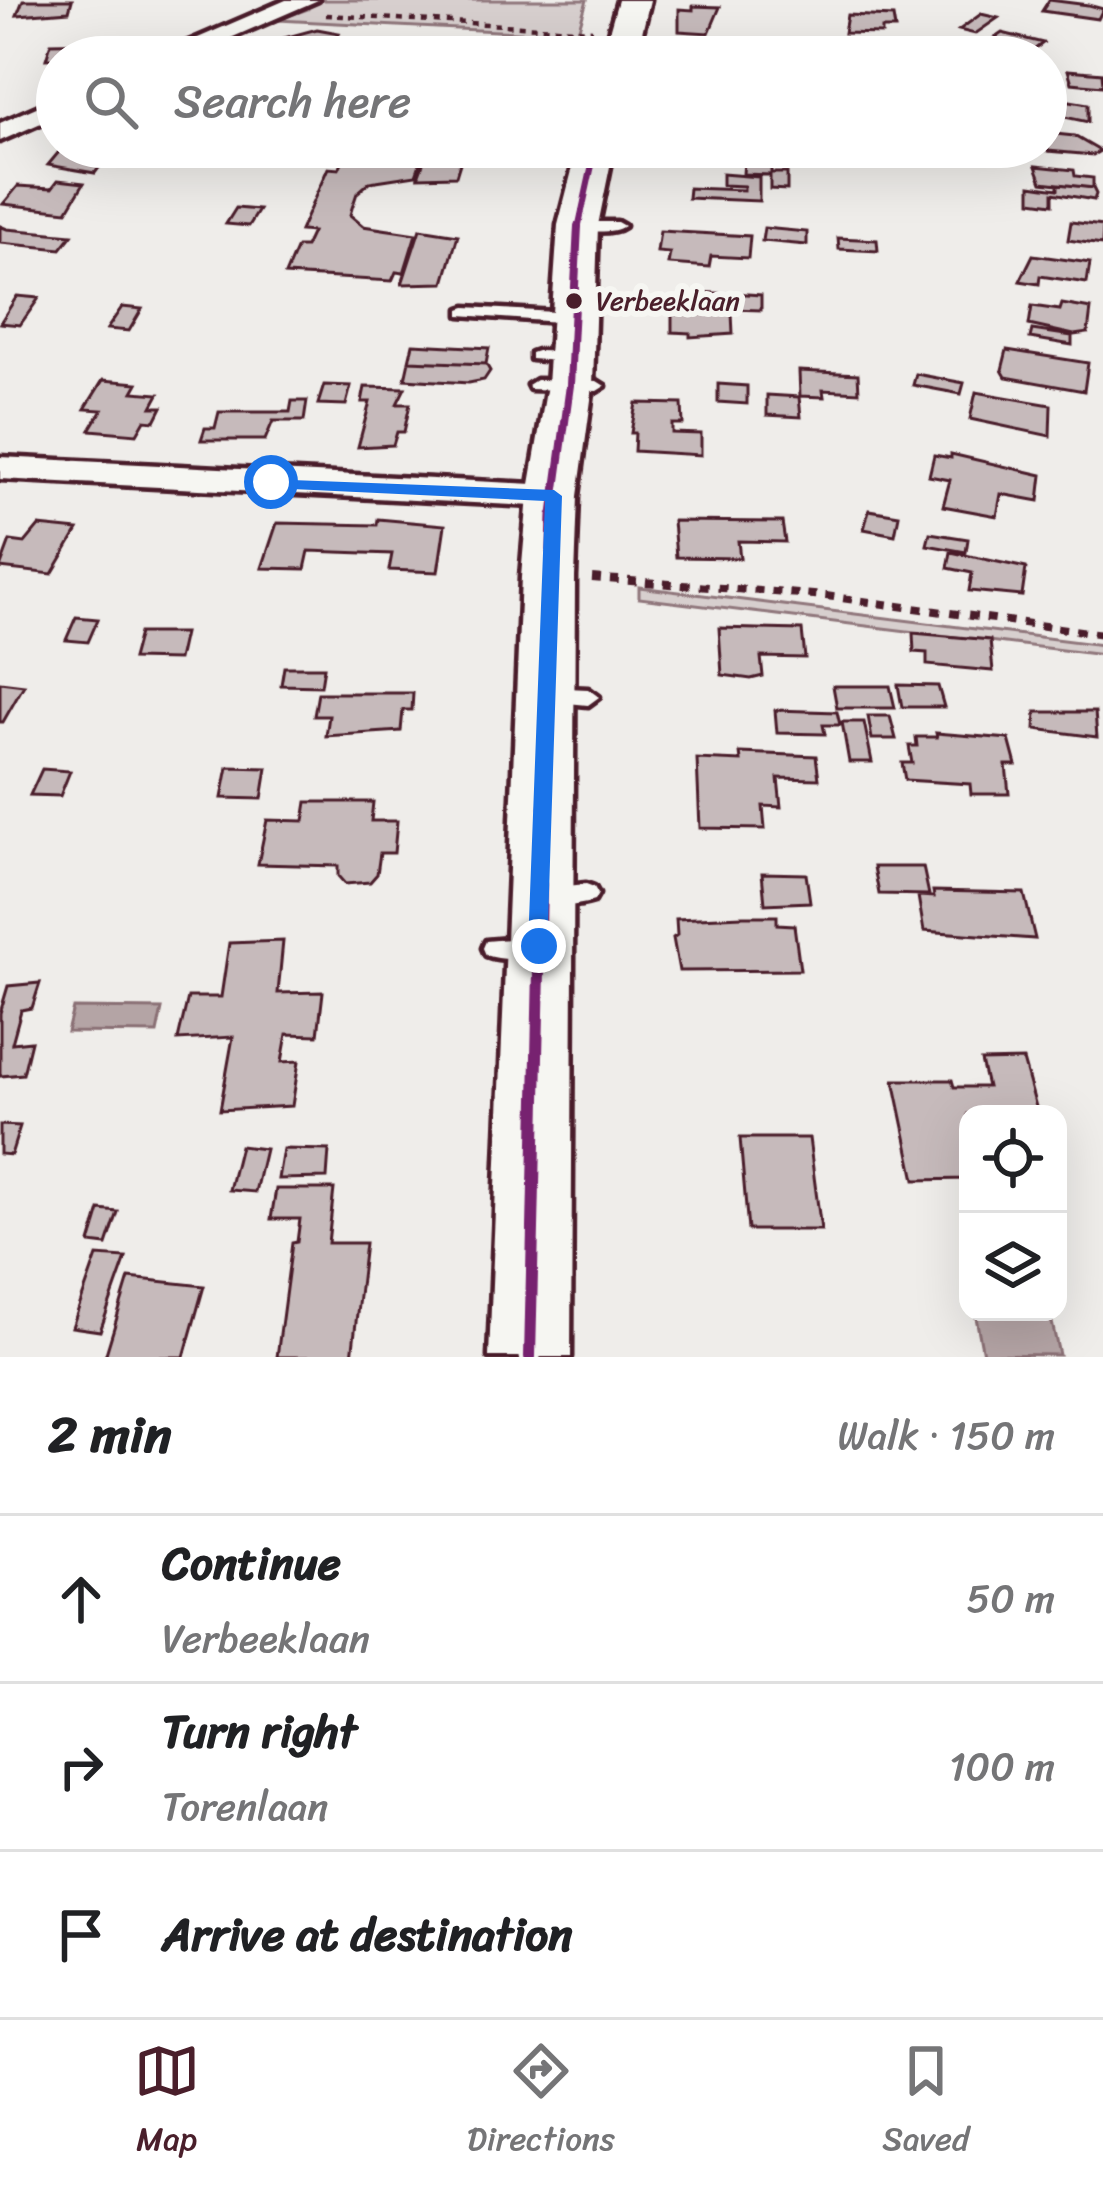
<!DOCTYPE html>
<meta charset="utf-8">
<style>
:root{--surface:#fff;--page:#f6f6f6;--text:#202124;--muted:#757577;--line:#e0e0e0;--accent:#4a1f2b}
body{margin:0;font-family:Sriracha,sans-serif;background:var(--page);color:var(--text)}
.controls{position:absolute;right:36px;bottom:36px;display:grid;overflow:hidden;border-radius:24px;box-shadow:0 12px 48px #0002}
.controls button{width:108px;height:108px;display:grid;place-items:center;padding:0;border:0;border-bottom:3px solid var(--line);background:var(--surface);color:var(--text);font:60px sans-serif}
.stop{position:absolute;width:36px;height:36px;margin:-27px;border:9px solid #1a73e8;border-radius:50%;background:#fff}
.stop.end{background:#1a73e8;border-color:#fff;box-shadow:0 3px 12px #0008}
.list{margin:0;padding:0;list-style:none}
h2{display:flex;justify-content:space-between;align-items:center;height:156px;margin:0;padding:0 48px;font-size:51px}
h2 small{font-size:39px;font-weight:400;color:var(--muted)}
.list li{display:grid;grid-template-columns:78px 1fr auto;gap:36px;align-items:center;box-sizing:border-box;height:168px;padding:0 48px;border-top:3px solid var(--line)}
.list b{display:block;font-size:45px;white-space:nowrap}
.list p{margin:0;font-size:39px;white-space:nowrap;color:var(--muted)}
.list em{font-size:39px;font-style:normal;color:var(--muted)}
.icon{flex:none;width:66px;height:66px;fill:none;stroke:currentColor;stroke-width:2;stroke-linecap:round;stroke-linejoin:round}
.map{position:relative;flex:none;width:1103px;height:1357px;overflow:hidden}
.search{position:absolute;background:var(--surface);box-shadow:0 12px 48px #0002;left:36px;right:36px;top:36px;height:132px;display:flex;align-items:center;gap:30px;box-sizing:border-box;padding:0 42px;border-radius:66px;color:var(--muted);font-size:45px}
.sheet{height:660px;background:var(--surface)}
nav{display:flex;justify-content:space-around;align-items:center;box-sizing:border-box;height:168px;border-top:3px solid var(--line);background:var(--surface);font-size:33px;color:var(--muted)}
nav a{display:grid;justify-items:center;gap:6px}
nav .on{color:var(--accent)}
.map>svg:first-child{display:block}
.green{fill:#d7cfce;stroke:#90777c;stroke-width:3}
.water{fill:#b4a4a5;stroke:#8a6f74;stroke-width:3}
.building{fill:#c6babb;stroke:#4a1f2b;stroke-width:3}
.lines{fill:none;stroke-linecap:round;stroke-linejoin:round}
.lane-casing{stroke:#4a1f2b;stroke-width:9}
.street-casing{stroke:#4a1f2b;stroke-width:9}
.secondary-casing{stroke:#4a1f2b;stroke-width:9}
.path-far1{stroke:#4a1f2b;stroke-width:4.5;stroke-dasharray:6 6;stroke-linecap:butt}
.path{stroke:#4a1f2b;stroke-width:8;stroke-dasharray:9 9;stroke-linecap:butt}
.lane{fill:#f6f6f2;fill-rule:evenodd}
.street{fill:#f6f6f2;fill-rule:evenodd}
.secondary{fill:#f6f6f2;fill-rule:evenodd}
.bus-1-far3-casing{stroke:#f6f6f2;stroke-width:12}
.bus-1-far2-casing{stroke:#f6f6f2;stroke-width:15}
.bus-1-far1-casing{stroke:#f6f6f2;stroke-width:18}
.bus-1-casing{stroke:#f6f6f2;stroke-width:21}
.bus-1-far3{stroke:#77216f;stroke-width:6}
.bus-1-far2{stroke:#77216f;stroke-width:8}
.bus-1-far1{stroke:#77216f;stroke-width:9}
.bus-1{stroke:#77216f;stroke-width:12}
.route{fill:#1a73e8}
.bus-dot{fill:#4a1f2b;stroke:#f6f6f2;stroke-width:4.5}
.labels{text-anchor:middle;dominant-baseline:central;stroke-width:12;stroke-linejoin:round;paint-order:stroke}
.far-bus-label{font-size:27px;fill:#4a1f2b;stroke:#f6f6f2;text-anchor:start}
</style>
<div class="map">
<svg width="1103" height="1357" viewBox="0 0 1103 1357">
<rect width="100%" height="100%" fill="#efedea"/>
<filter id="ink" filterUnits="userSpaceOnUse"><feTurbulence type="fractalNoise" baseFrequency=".00833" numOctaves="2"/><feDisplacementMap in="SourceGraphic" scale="24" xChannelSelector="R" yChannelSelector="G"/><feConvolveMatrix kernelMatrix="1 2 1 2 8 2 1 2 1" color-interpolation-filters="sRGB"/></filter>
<g filter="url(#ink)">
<path class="green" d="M316 0H587L577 35 277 20 305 10 297 8Z
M639 587 1103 645V655L639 598Z"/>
<path class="water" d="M73 1008 162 1009 157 1033 67 1032Z
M975 1312 1050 1313 1059 1355 983 1354Z"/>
<path class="building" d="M23 0H72L69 11 17 15Z
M1049 0 1088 5 1103 9 1098 19 1042 11Z
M693 6 720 7 709 33 679 31V9L693 10Z
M981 14 998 18 975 34 959 30Z
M847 15 893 17 895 29H882V34L844 33Z
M317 29 339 33 330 47 268 57 247 48Z
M1002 33 1043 43 1030 53 989 42Z
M94 42 90 55 109 57 46 59 51 43Z
M989 42 1030 53 994 57 975 52Z
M1068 70 1102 73 1103 86 1072 83Z
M1046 97 1088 104V122L1046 113Z
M1046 133 1074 136 1100 151 1093 155 1048 151Z
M63 147H121L137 155 101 165 95 173 48 165Z
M341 147H426L416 175 370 182 357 193 352 208 350 215 363 226 416 234 404 273 396 272 392 281 285 275 297 247H305L312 232 300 231 328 168 339 169 345 155H338Z
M429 147H465L456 176 418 177Z
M700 147H734L730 160 698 159Z
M744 161 771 162V173H787V190L770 189V175L743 174Z
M1036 166 1074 170 1075 176 1093 178V188L1042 182Z
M722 174 759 177V201L688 198 689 188 744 190V186L722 185Z
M58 180 84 183 67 211 3 204 18 186 52 188Z
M1058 184 1093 188 1096 194 1094 200 1053 193V204L1031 201V185L1058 189Z
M236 208 259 210 249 226 226 224Z
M1071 222 1103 226 1102 245 1068 240Z
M0 226 7 229 72 235 61 249 0 243Z
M764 228 807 232V245L762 241Z
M420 229 458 235 444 283 402 284Z
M660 231 750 236 748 258 711 256 709 267 668 264 670 253 657 252Z
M838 238 877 240 878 251 839 249Z
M1033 255 1090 263 1087 283 1040 276 1039 284 1020 281Z
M696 292 732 294 731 308 695 305Z
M732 293 761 295V310L731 309Z
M17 296 39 298 20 325 0 323Z
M672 304 710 305V312L732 313 733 334 690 337V333L672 332Z
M1062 304 1091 309 1088 333 1074 335 1029 325 1032 306 1060 310Z
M122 307 142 309 129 331 107 329Z
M1032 330 1072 336V345L1030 338Z
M413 344 489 348 486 364 409 361Z
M1007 350 1088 363 1084 391 1006 377 1002 370Z
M409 361 486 364 490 371 484 380 469 383 405 379Z
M799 371 858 374 859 392 823 390 824 397 800 396Z
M916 374 964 383 961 394 913 385Z
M103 380 138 383 133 392 159 394 152 407H162L155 421 145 420 137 434 90 430 102 410 85 409Z
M718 384 747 386V404L718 402Z
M324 385 351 386 346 405 318 404Z
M365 387 405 388 397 404H410L404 432H397L393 445 358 447 370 402H362Z
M976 392 1051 405 1050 436 970 419Z
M767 395 799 397 801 417 767 415Z
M292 401H307L304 421H273L265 440H201L205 428H215L219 412H290Z
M636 403 682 404 683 424H672V433L701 434V455L634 451 635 433H631Z
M951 454 1042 475 1039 501 1001 494 997 516 943 506 950 480 929 476 934 455 951 458Z
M869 510 899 515 895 535 864 529Z
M378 519 445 525 438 572 389 570 392 554 309 551 305 569 262 568 277 523 377 525Z
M673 521 782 522 785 542 738 541 740 558 676 557Z
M39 526 78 530 52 574 0 568 10 541 25 543Z
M930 533 968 539 966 552 927 545Z
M951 552 1026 568 1022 596 969 591 972 573 948 568Z
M76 617 98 619 88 642 66 640Z
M719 628 802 630 805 658 761 657 763 676 751 679 722 675Z
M139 633H184L178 660 132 659Z
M913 633 990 640 993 671 927 665V653L914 652Z
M284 667H324L321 686 281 685Z
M0 682 24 685 3 722H0Z
M898 685 938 686 944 707H902Z
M833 686H890L895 708H837Z
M318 693H413L412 710H403L401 731 326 736 329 716H314Z
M775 710 837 712 840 725H823L825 734 777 733Z
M1036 712H1095L1097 737 1035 729Z
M868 716H890L896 739H872Z
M842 722H864L872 762H849Z
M936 733 1009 739 1016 765H1006L1009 794H971L970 784 905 780 902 763H912L909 746H917L916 737H937Z
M740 753 816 756 819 779 778 778 781 807 763 806 765 829 700 828 697 759 741 761Z
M228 767 267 768 262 799 222 798Z
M42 769 70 771 60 796 30 795Z
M307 802H373L371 821H397L394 853H380L377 874 370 882 345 884 338 876V866L258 864 267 820 304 821Z
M874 867H923L929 895 879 894Z
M762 873 806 874 810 902 765 904Z
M933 891 1024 893 1035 939 924 931 918 896 934 897Z
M743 916H777V924L794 925 800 970 679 971 673 938 677 935 676 919Z
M283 941 278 993 323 992 318 1035 287 1034 282 1062 299 1061 292 1106 220 1110 233 1037 178 1040 188 997H221L229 943Z
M40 983 32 1008 21 1010 12 1043 31 1041 23 1074 0 1076V1013L8 986Z
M1023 1060 1038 1114H968V1179L915 1180 894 1080H952L954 1087H987L981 1061Z
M0 1125 20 1126 11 1155 0 1154Z
M740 1138H809L821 1230H748Z
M240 1146 265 1149 255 1192 229 1190Z
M283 1149 329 1150 327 1178 278 1179Z
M276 1189H334L328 1243H365L352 1357H277L292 1243 297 1242 300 1219H271Z
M100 1210 118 1212 107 1245 90 1243Z
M97 1256 126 1258 100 1331 72 1327Z
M129 1278 204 1286 184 1357H105Z"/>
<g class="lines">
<g class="lane-casing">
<path id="lane" d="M616 50H645L651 54 648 57H620L614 53Z
M573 222H617L624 226C613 234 582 233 571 225Z
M466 307 573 313 581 318 573 323 460 315V309Z
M537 351 572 352 580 357 572 362 531 359V353Z
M536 380 597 381 605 386 597 391 530 389 528 385Z
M545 687 588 689 599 697 588 705 537 700 534 695Z
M586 884 594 887 598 894 594 901C579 906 554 908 539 903L535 896 539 889Z
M533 937 542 940 545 947 542 954C526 960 502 961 486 955L483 948 486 941Z"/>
</g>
<g class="street-casing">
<path id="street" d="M286 0H318L187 57H154Z
M57 98V116L0 141V123Z
M0 457 553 485 566 488 571 496 566 504 553 507 0 479Z"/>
</g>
<g class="secondary-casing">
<path id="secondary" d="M618 0H650L636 57H602Z
M578 147H614L598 225 593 385 578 496 575 577 571 1357H489L521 577 528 496 547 385 558 225Z"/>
</g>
<path class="path-far1" d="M326 15 592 30"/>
<path class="path" d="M592 578 826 596 1103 634"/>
<use href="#lane" class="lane"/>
<use href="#street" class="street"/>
<use href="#secondary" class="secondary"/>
<g class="bus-1-far3-casing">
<path id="bus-1-far3" d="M578 229 596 147"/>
</g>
<g class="bus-1-far2-casing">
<path id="bus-1-far2" d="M552 518 570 385 578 226"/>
</g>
<g class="bus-1-far1-casing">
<path id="bus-1-far1" d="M541 888 552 515"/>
</g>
<g class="bus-1-casing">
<path id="bus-1" d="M530 1357 541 885"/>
</g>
<use href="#bus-1-far3" class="bus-1-far3"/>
<use href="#bus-1-far2" class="bus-1-far2"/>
<use href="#bus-1-far1" class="bus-1-far1"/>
<use href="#bus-1" class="bus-1"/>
</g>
</g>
<path class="route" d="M265 479 554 490 562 496 547 953 539 956 528 946 545 501 271 488 262 482Z"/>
<circle class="bus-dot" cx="574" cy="301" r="10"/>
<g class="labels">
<g class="far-bus-label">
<text x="596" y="301">Verbeeklaan</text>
</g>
</g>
</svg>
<div class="controls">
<button><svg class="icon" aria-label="locate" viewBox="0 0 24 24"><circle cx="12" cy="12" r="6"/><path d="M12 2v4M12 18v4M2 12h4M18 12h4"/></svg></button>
<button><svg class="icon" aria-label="layers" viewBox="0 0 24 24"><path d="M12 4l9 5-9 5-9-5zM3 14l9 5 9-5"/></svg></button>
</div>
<div class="stop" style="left:271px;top:482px"></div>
<div class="stop end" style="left:539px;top:946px"></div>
<div class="search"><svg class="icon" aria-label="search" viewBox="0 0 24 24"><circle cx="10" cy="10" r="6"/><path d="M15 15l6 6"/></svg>Search here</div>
</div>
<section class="sheet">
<h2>2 min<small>Walk · 150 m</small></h2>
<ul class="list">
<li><svg class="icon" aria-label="ahead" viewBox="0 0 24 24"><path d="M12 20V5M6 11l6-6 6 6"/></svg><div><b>Continue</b><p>Verbeeklaan</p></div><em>50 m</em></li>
<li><svg class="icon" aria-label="right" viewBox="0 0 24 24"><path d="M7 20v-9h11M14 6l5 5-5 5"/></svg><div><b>Turn right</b><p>Torenlaan</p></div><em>100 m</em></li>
<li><svg class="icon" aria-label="arrive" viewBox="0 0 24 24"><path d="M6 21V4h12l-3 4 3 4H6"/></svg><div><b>Arrive at destination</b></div></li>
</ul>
</section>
<nav>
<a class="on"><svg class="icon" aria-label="map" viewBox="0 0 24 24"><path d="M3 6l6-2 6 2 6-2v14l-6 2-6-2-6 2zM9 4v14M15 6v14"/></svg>Map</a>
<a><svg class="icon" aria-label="directions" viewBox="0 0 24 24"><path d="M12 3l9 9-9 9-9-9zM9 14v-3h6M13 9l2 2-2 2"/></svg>Directions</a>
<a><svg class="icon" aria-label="saved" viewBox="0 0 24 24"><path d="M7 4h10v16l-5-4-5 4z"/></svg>Saved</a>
</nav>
